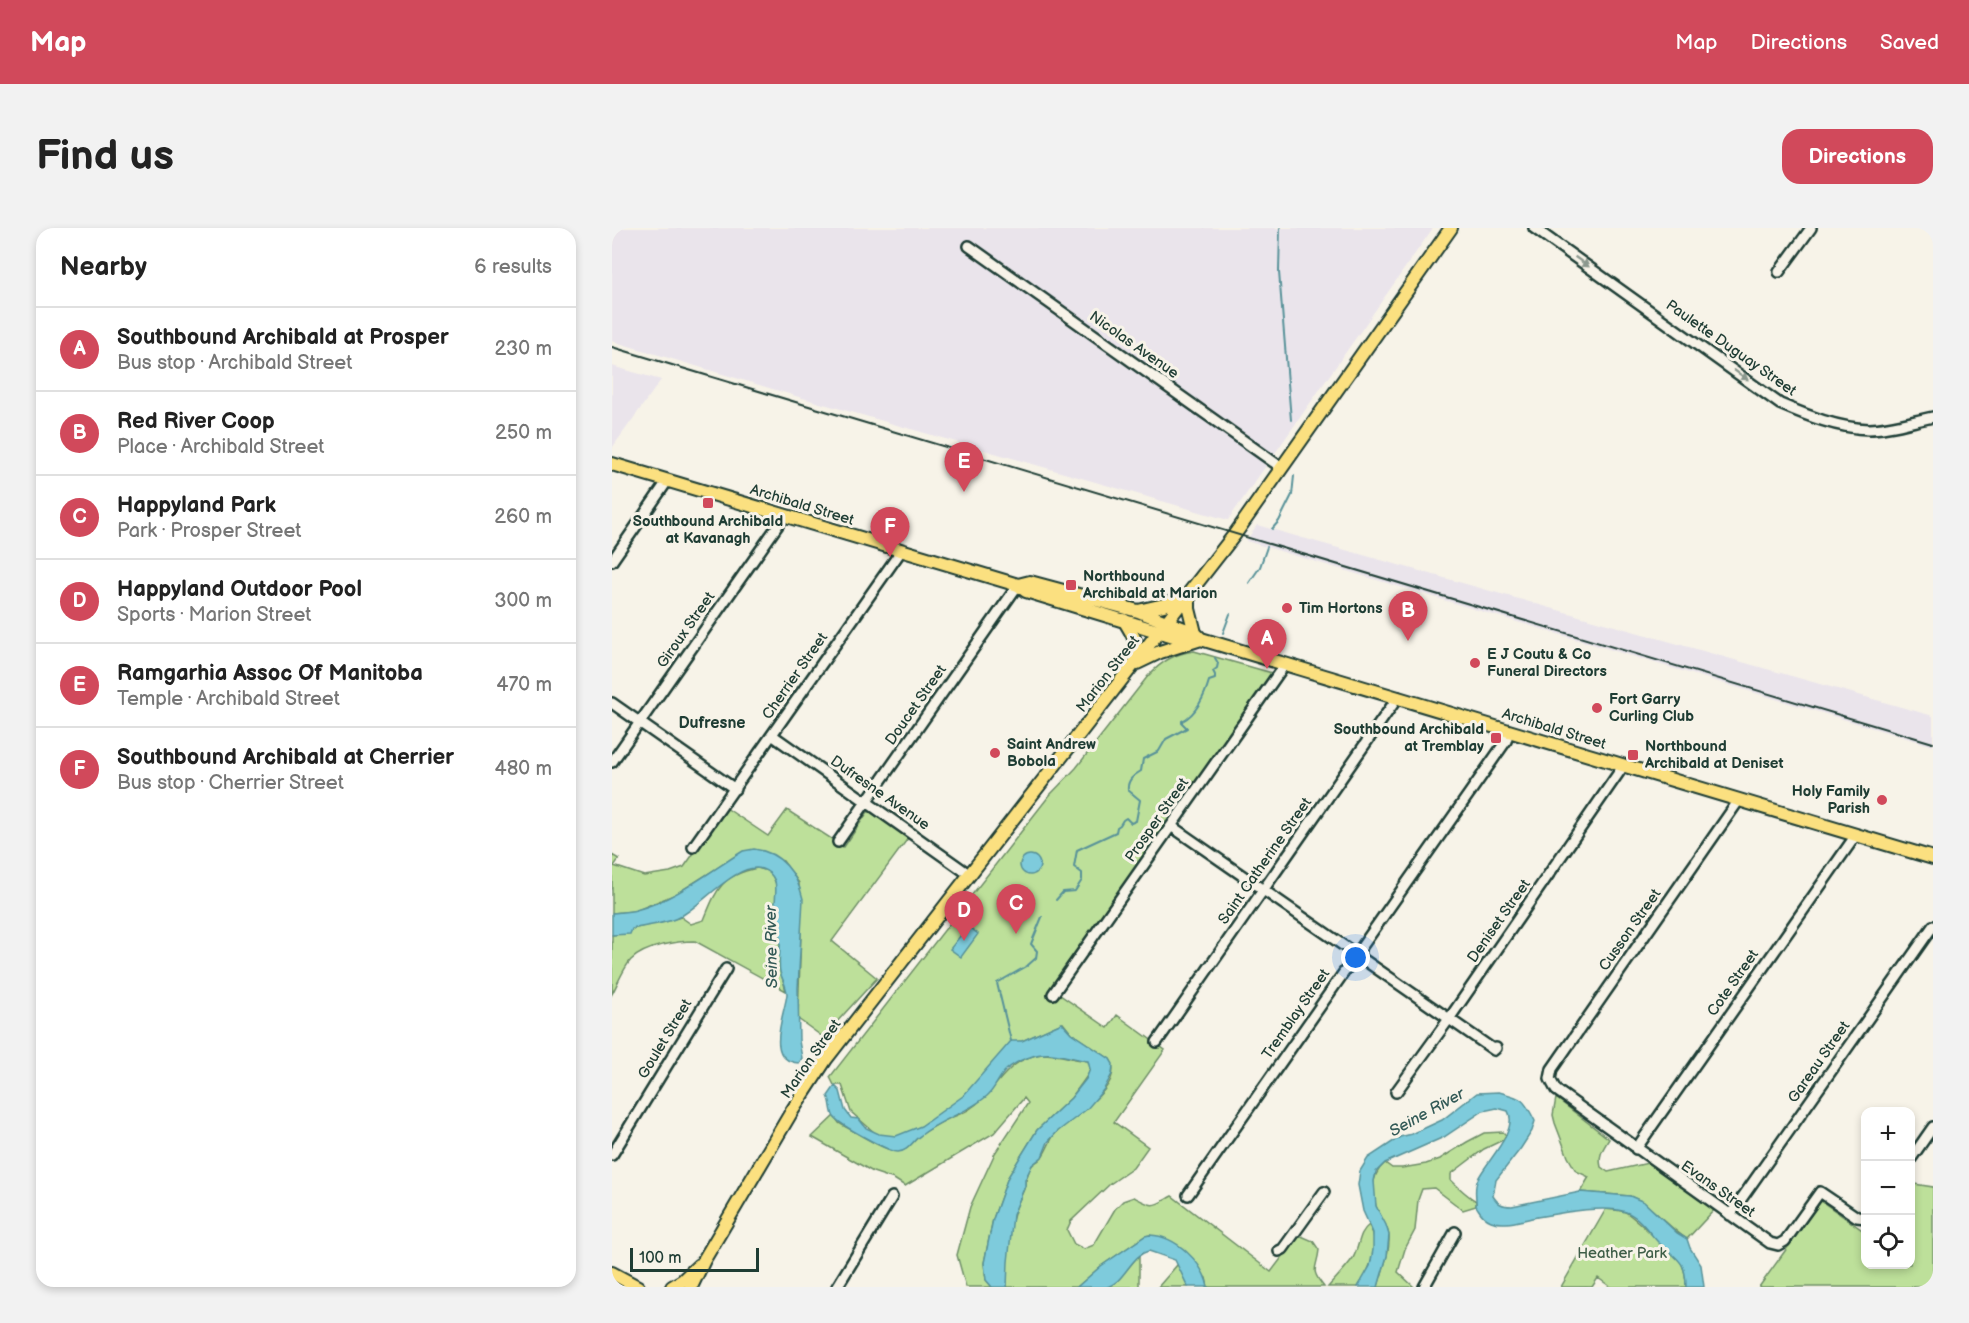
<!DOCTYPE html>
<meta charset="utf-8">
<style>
:root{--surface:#fff;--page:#f2f2f2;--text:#222;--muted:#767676;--line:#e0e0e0;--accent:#d1495b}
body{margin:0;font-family:"Balsamiq Sans",sans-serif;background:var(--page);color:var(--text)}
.controls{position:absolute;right:18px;bottom:18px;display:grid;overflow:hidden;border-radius:12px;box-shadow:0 3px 9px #0003}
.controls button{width:54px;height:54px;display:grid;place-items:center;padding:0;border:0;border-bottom:2px solid var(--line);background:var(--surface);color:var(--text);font:30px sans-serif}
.scale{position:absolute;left:18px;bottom:15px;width:129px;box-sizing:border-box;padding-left:6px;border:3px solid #1f3d34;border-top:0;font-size:16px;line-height:21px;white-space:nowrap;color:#1f3d34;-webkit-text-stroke:4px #f7f3e8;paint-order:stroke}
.you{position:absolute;left:744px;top:730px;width:21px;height:21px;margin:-15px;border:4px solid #fff;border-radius:50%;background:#1a73e8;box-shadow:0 0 0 9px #1a73e833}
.badge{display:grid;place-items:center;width:39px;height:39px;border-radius:50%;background:var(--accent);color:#fff;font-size:20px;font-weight:700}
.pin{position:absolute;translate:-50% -50px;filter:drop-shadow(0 2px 3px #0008)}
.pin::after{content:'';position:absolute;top:32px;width:21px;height:18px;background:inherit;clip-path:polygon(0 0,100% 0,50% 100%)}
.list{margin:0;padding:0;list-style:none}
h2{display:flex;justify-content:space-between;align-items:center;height:78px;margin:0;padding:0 24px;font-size:26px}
h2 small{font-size:20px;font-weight:400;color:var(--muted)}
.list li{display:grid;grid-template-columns:39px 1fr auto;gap:18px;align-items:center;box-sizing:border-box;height:84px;padding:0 24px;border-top:2px solid var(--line)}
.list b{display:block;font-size:22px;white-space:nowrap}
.list p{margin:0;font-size:20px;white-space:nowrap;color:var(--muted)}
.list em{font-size:20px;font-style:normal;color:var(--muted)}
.icon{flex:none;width:33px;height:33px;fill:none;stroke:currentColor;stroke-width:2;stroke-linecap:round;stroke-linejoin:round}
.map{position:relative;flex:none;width:1321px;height:1059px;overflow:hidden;border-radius:18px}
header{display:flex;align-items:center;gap:36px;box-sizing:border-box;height:84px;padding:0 30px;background:var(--accent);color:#fff}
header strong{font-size:28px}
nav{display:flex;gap:33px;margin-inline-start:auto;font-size:21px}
.intro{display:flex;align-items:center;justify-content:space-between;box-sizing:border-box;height:144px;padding:0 36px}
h1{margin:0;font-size:42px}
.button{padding:15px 27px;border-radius:18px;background:var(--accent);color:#fff;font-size:21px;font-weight:700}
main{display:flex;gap:36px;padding:0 36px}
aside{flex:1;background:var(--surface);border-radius:18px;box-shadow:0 3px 9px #0003}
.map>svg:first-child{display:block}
.built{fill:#eae4eb}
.green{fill:#bde09a;stroke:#6e8e67;stroke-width:1.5}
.water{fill:#7ecbdc;stroke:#589299;stroke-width:1.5}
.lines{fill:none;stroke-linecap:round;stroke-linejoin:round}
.stream{stroke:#589299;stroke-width:2}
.minor-casing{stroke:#1f3d34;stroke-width:14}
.major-casing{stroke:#1f3d34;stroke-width:16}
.minor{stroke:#f7f3e8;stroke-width:9}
.major{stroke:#fbe080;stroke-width:12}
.rail{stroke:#1f3d34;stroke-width:2}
.oneway{fill:#8b988e}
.poi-dot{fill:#d1495b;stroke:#f7f3e8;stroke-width:2}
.labels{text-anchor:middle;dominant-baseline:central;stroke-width:6;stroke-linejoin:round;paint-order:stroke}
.street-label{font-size:15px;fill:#1f3d34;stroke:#f7f3e8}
.poi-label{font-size:15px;font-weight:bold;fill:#1f3d34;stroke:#f7f3e8;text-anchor:start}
.park-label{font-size:15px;fill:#3f5e48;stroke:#f7f3e8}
.neighbourhood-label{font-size:16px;font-weight:bold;fill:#1f3d34;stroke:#f7f3e8}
.water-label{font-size:16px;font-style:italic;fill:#325956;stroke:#f7f3e8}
</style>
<header>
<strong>Map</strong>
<nav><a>Map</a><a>Directions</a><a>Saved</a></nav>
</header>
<div class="intro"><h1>Find us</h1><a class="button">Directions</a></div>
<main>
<aside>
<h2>Nearby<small>6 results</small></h2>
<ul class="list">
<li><span class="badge">A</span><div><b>Southbound Archibald at Prosper</b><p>Bus stop · Archibald Street</p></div><em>230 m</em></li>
<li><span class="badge">B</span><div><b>Red River Coop</b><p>Place · Archibald Street</p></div><em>250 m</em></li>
<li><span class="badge">C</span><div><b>Happyland Park</b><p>Park · Prosper Street</p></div><em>260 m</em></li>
<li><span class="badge">D</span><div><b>Happyland Outdoor Pool</b><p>Sports · Marion Street</p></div><em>300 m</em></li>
<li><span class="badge">E</span><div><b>Ramgarhia Assoc Of Manitoba</b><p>Temple · Archibald Street</p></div><em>470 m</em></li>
<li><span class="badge">F</span><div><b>Southbound Archibald at Cherrier</b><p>Bus stop · Cherrier Street</p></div><em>480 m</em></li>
</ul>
</aside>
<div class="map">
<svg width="1321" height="1059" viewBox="0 0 1321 1059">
<rect width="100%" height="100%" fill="#f7f3e8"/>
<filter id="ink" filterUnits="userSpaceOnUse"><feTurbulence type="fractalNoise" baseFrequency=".0167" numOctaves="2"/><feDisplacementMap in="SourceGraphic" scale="12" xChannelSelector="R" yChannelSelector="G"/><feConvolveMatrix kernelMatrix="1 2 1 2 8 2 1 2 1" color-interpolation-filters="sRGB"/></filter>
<g filter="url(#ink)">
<path class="built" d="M0 0H821L616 292 187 169 0 113Z
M0 138 49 152 0 220Z
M645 297 1321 488V518L634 313Z"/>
<path class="green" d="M582 423 660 445 436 765 444 771 448 767 496 800 505 787 553 822 502 894 536 919 521 940 498 956 459 993 455 1002 462 1016 472 1021 482 1017 503 981 511 973 522 969C543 980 540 979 560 968L659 1044 687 1007 701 1013 707 1022C705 1042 697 1040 712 1059H596L594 1050 538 1007 533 1008 489 1038 465 1059H395C395 1037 395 1007 402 986 404 977 409 969 412 961 414 953 415 946 419 939 421 935 426 934 429 930 435 923 437 914 442 907 456 890 515 859 498 831L459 805 451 795 446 797 410 813 402 814 354 868 302 905 271 912 239 884 230 857H222L218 849 437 568 464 540 536 448C550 433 562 426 582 423Z
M114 580 156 608 175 582 232 619 255 585 258 583 262 584 297 609 220 713 265 750 211 809 186 791 189 704 187 655 171 633 132 623 64 666 23 683 0 685V627L7 631 2 638 32 648 58 644 72 639Z
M145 640 156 643 160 647 164 656 165 696 168 708V741L174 763 83 713C65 713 33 718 19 732 12 739 5 757 0 766V707L14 705 20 701 69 689 79 696 92 692C105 660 109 648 145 640Z
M430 826C448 826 459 831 476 833L478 836 477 845 470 855 459 870 425 902 396 949 381 991 372 1035 374 1052 380 1059H354L345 1027 358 979 383 925 416 875 412 870 382 905 293 958 282 951 261 944 200 909 222 888 227 895C240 902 272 923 285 923 297 924 301 912 310 906 319 900 329 894 338 890 345 887 353 885 359 880 387 861 393 831 430 826Z
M944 870 997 911C991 921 986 927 989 939L996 944 1036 935 1102 982 1075 1011C1054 998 1041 977 1018 968L968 964 977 949 964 943 956 929 943 895 941 887Z
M891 904 894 907 891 912 872 921 839 946V952C847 960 854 967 864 973V978L851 982 822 960 810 961 806 972 803 1002 793 1021 786 1044 802 1059H766C770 1043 778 1025 777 1008 776 997 768 989 764 978 759 962 759 947 773 935L780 940H790L814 936 828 931 855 914 872 905Z
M1302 956 1321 959V1059H1147L1209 973 1253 1004 1254 1036H1298V961Z
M994 981C1000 982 1007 982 1013 984 1018 985 1067 1031 1070 1036 1073 1043 1074 1051 1074 1059H999L986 1050 980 1059H949Z
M757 997C758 1000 760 1003 761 1006 766 1024 756 1045 746 1059H716C724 1050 734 1040 741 1030 748 1018 746 1005 757 997Z
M527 1027V1059H496L507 1051Z
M566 1036 576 1059H546Z"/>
<path class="water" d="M142 621C169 624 185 645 191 671L186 760 187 813 190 830 187 835C151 833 173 786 175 766 175 759 170 751 168 744 166 732 169 720 168 708 166 697 163 687 163 676 163 669 165 661 163 653 161 648 156 643 150 641 126 633 90 677 69 688 56 696 36 697 20 701L18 706 0 707V685C8 684 16 684 24 682 63 672 97 644 131 623Z
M408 637a10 10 0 1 1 20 0a10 10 0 1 1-20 0Z
M356 698 366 706 349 729 338 721Z
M450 795 459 805 498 831 501 836 500 846 492 861 475 881 445 904 436 914 430 929 420 937 413 952V958L401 987 396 1034 395 1059H380L374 1052 372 1035 381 991 396 949 425 902 459 870 474 851 478 841 476 833C457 830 438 821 418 829 410 831 400 837 394 842 386 850 383 861 375 868 354 886 328 891 308 908 300 913 297 923 286 924 277 924 228 897 222 889 218 883 220 875 216 868L223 858 228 863 233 882 239 890 247 891 254 900 267 906 284 908 309 898 351 868 399 813H410Z
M887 864C911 870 912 871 923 893L920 903 909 920 884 952 881 968C886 976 890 978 900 978L968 964 1018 968 1032 974 1065 1005 1075 1011 1078 1020 1089 1037 1092 1059H1074C1074 1032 1065 1031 1047 1015 1037 1005 1028 989 1014 984 991 976 944 986 920 990 908 993 891 998 879 993 874 991 869 986 866 981 862 975 865 980 864 973 864 965 862 959 866 951 874 934 907 902 896 883L885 880 871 883 832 909 773 935 764 944 762 953 764 978 774 997 777 1007 775 1028 766 1059H746L758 1038 761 1022V1005L751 983 746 957 748 943 756 930 788 909 800 906 830 892 865 865Z
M538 1007C564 1008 591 1034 596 1059H576L563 1032 537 1023C518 1027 513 1055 494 1059 485 1059 474 1059 465 1059L489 1038 533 1008Z"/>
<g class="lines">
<path class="stream" d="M668 0 667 44 679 192
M660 301 667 293 680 267 682 248
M637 355 648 339 655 319
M611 405 618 386
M444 672 451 664 463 663 470 652V645L462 639 465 622 504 604 505 599 508 597 511 592 514 590 519 595 524 593 528 572 516 562C515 552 521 548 529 543L531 531 547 523 554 511 575 500 570 495V493C584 487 593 467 597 453L603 451V447L601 443 605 440 606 435 603 430
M399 813 385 755 415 738 424 730 425 723 419 716 430 689"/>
<g class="minor-casing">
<path id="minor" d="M922 0 1168 176C1196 188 1226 200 1257 201 1278 201 1301 193 1321 189
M357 18 670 240
M1167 44 1199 0
M0 333 56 252
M0 475 123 561
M160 507 358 647
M0 534 173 287
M1127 572 940 841 938 851 944 862 1158 1015 1166 1017 1173 1013 1208 964 1245 989 1254 990
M559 598 882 822 884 820
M226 614 406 357
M81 619 289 323
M441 766 673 436
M545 814 786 469
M784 864 837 791 1012 537
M1024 921 1244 607
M0 927 114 741
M1298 932 1321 899
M576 967 894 513 897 503
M1118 987 1321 698
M667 1023 671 1021 712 964
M225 1059 280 969
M812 1059 843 1004"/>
</g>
<g class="major-casing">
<path id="major" d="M0 236 406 357 414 363 578 413
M406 357 418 354 526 383 583 405 589 411
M577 367V381L583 405
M526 383 552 377 575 368
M512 392C522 408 527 415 523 435
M525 435 548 424 589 411 1321 630
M0 1045 26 1059
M60 1059 70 1053 87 1037
M79 1059 92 1032 180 883 214 831 623 306 839 0"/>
</g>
<use href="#minor" class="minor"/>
<use href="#major" class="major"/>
<path class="rail" d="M0 119 1321 515"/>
</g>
<defs><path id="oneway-solid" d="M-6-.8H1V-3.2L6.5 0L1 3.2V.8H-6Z" transform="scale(1.5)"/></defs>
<g class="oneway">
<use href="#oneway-solid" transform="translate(970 34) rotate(35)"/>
<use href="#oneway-solid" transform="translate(1129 147) rotate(35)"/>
</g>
</g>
<g class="poi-dot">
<rect x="90" y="269" width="12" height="12" rx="3"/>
<rect x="453" y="351" width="12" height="12" rx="3"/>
<circle cx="675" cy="380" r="6"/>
<circle cx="863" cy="435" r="6"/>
<circle cx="985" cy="480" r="6"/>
<rect x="878" y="504" width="12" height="12" rx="3"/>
<circle cx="383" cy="525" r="6"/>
<rect x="1015" y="521" width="12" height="12" rx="3"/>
<circle cx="1270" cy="572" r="6"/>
</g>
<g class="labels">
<g class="street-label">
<text transform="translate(522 117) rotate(35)">Nicolas Avenue</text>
<text transform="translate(1119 120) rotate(35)">Paulette Duguay Street</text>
<text transform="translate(190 277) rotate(17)">Archibald Street</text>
<text transform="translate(74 402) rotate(-55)">Giroux Street</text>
<text transform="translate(496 446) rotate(-52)">Marion Street</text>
<text transform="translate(183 448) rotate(-55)">Cherrier Street</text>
<text transform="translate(304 477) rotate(-55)">Doucet Street</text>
<text transform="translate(942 501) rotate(17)">Archibald Street</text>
<text transform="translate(268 565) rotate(35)">Dufresne Avenue</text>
<text transform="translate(545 592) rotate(-55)">Prosper Street</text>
<text transform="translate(653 633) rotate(-55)">Saint Catherine Street</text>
<text transform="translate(887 693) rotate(-55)">Deniset Street</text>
<text transform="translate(1018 702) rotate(-55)">Cusson Street</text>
<text transform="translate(1121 755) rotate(-55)">Cote Street</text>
<text transform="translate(684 786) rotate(-55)">Tremblay Street</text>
<text transform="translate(53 811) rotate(-59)">Goulet Street</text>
<text transform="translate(199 831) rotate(-55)">Marion Street</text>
<text transform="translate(1207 834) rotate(-55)">Gareau Street</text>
<text transform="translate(1106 961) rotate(35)">Evans Street</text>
</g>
<g class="poi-label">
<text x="96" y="293" text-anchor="middle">Southbound Archibald<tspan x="96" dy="17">at Kavanagh</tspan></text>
<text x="471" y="348">Northbound<tspan x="471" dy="17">Archibald at Marion</tspan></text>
<text x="687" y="380">Tim Hortons</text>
<text x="875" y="426">E J Coutu &amp; Co<tspan x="875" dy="17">Funeral Directors</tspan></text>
<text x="997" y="471">Fort Garry<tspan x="997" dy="17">Curling Club</tspan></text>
<text x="872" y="501" text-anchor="end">Southbound Archibald<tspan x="872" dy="17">at Tremblay</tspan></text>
<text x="395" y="516">Saint Andrew<tspan x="395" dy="17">Bobola</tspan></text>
<text x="1033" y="518">Northbound<tspan x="1033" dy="17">Archibald at Deniset</tspan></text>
<text x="1258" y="563" text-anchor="end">Holy Family<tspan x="1258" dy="17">Parish</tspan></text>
</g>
<g class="park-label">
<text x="1010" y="1025">Heather Park</text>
</g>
<g class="neighbourhood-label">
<text x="100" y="495">Dufresne</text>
</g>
<g class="water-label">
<text transform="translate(160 719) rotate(-91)">Seine River</text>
<text transform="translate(815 885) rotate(-29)">Seine River</text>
</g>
</g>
</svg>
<div class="controls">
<button>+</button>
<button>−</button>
<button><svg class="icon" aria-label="locate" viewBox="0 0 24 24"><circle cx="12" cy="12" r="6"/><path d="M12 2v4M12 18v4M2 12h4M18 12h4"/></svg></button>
</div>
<div class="scale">100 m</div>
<div class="you"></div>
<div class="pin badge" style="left:655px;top:441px">A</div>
<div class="pin badge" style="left:796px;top:413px">B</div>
<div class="pin badge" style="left:404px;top:706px">C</div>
<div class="pin badge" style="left:352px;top:713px">D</div>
<div class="pin badge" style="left:352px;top:264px">E</div>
<div class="pin badge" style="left:278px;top:329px">F</div>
</div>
</main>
